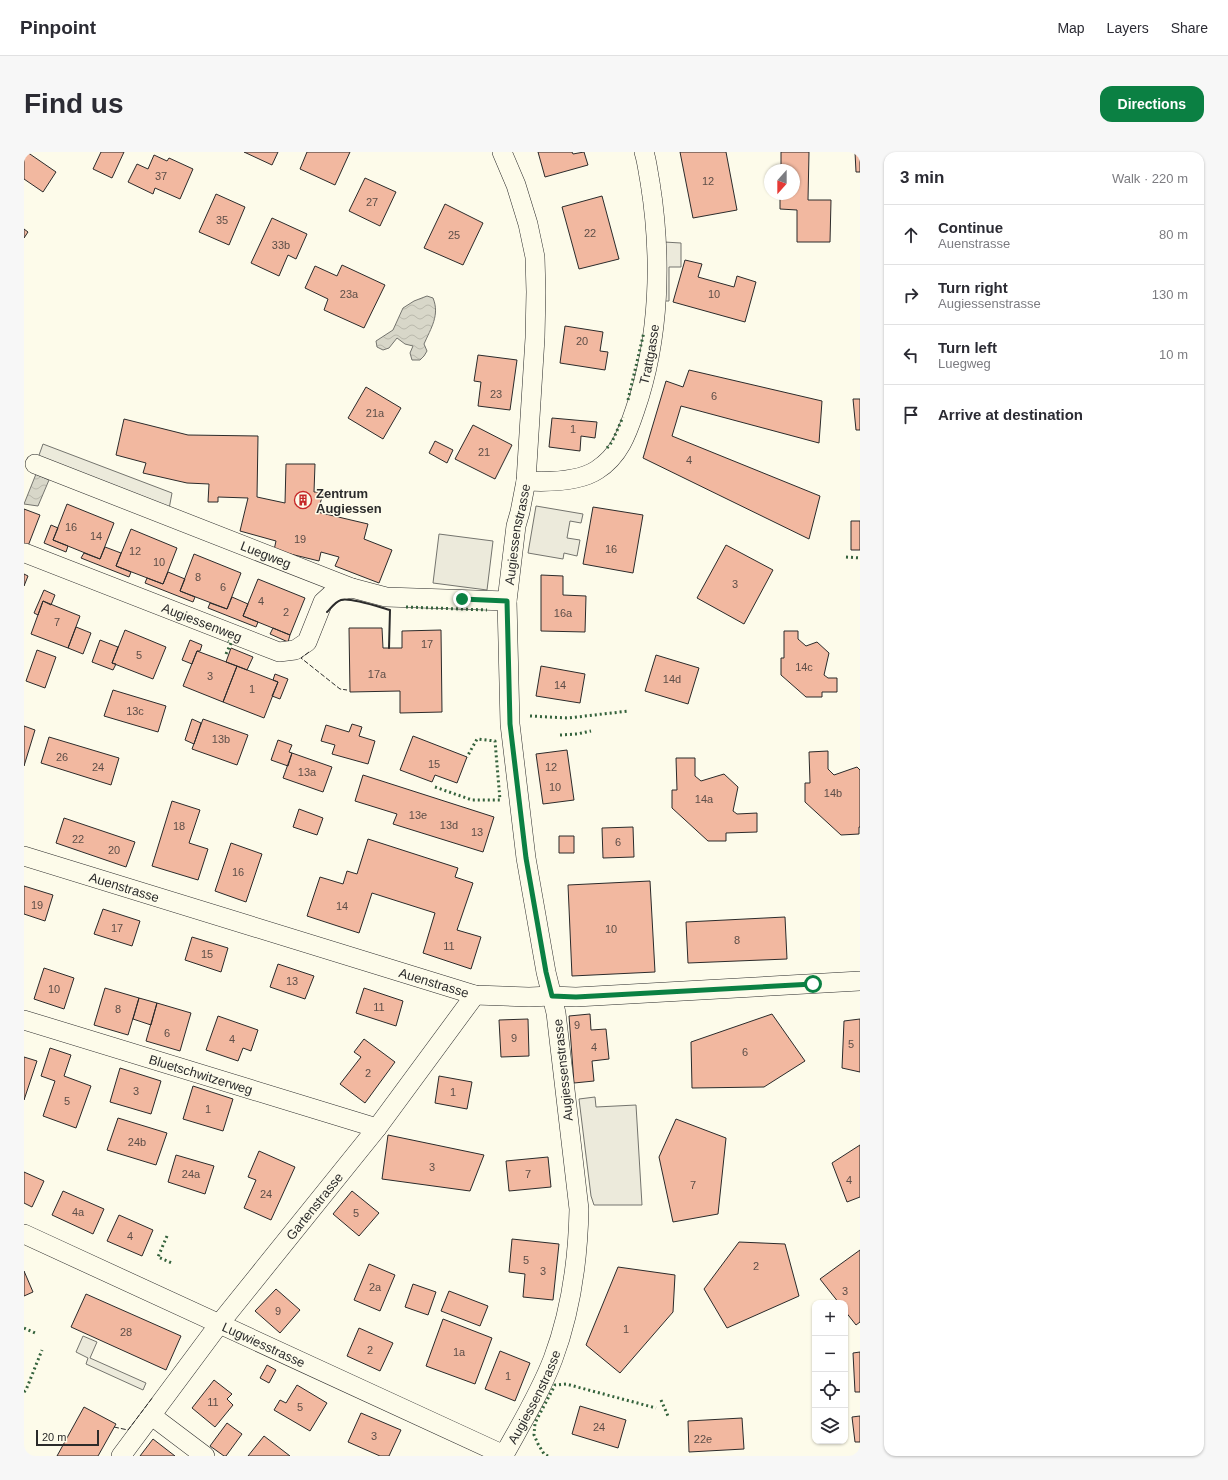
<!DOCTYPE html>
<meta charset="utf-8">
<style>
:root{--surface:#fff;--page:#f7f7f7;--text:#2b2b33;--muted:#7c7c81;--line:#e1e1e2;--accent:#0b8043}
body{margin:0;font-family:Arial,sans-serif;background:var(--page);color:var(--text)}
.controls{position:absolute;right:12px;bottom:12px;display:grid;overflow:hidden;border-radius:8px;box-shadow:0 1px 3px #0004}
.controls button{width:36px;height:36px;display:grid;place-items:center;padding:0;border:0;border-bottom:1px solid var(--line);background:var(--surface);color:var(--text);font:20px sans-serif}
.compass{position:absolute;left:740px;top:12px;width:36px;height:36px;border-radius:50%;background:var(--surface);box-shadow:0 1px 3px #0004;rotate:201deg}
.scale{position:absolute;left:12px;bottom:10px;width:63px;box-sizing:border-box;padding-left:4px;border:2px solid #2b2b2b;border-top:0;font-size:11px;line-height:14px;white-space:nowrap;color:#2b2b2b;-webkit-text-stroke:3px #fdfbea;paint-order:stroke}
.stop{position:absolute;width:12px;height:12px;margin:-9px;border:3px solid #0b8043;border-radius:50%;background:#fff}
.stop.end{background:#0b8043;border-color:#fff;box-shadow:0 1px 4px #0008}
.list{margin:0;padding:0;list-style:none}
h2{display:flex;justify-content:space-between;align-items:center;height:52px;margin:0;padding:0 16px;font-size:17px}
h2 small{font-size:13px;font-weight:400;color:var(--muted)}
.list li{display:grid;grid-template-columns:26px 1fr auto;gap:12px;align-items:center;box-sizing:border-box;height:60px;padding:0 16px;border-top:1px solid var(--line)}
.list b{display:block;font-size:15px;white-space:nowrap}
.list p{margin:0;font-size:13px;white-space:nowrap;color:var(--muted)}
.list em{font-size:13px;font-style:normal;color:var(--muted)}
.icon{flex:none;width:22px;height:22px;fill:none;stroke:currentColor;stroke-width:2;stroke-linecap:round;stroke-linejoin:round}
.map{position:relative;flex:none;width:836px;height:1304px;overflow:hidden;border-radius:12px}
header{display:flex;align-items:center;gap:24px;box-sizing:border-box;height:56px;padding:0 20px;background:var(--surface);border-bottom:1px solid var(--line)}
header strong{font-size:19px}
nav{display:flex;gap:22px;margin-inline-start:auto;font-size:14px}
.intro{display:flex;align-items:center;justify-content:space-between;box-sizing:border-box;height:96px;padding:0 24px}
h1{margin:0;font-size:28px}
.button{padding:10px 18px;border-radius:12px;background:var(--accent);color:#fff;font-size:14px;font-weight:700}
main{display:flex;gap:24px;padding:0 24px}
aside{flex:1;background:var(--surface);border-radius:12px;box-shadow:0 1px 3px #0004}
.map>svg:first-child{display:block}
.parking{fill:#eceadb;stroke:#74746e}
.water{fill:url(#water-waves);stroke:#74746e}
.building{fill:#f2b8a0;stroke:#2b2b2b}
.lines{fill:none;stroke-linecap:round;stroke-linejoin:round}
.minor-casing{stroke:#2b2b2b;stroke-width:20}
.minor{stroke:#fdfbea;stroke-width:19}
.hedge{stroke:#34623c;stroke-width:3;stroke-dasharray:2 3;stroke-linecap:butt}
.fence{stroke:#2b2b2b;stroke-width:1;stroke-dasharray:5 2;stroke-linecap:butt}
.wall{stroke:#2b2b2b;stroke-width:2}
.route{stroke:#0b8043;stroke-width:5}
.labels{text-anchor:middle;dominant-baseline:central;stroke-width:3;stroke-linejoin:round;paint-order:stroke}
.number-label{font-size:11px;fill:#5d4e48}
.street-label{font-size:13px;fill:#2b2b2b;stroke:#fdfbea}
.poi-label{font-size:13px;font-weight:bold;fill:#2b2b2b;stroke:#fdfbea;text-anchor:start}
</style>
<header>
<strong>Pinpoint</strong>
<nav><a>Map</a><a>Layers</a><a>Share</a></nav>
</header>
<div class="intro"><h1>Find us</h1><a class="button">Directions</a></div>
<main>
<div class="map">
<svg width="836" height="1304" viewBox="0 0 836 1304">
<defs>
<pattern id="water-waves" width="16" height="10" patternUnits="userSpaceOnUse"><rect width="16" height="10" fill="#d8d7c9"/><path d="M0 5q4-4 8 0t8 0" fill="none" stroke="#bab9ad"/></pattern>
</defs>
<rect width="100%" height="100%" fill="#fdfbea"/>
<path class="parking" d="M640 90 657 91V115H645V149H639Z
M19 292 148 341 145 357 14 306Z
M512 354 559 362 557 371 546 369 543 386 556 388 553 404 540 401 539 407 504 401Z
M415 382 469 389 463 438 409 431Z
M571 945 572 955 612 953 618 1053H570L567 1044 555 947Z
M59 1184 73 1190 66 1206 122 1231 119 1238 62 1212 64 1206 52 1200Z"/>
<path class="water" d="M403 144 409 146C416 163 407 176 400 192L403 199 400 204 396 208H388L386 201 389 194 381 192 373 186 365 196 359 198 353 195 352 189 369 178 379 156 390 149Z
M12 322 25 328 14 354 0 352Z"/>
<path class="building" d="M0 0H3L32 20 19 40 0 27Z
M77 0H100L88 26 69 17Z
M220 0H254L248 13Z
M283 0H326L311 33 276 17Z
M514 0H548L549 2 560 0 564 13 521 25Z
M656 0H702L713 58 669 66Z
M757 0H785L784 48H807L806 90H773V58L756 57V42H770V18H757Z
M831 0H836V20H832Z
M130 3 143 9 145 6 169 17 156 47 131 36 129 42 104 30 113 12 124 17Z
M341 26 372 40 356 74 325 59Z
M192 42 221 55 205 93 175 80Z
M578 44 595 107 555 117 538 55Z
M421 52 459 71 439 113 400 96Z
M248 66 283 82 272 107 264 103 255 124 227 111Z
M0 77 4 80 0 86Z
M661 108 678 112 674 125 710 135 713 124 732 130 721 170 649 150Z
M318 113 361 133 340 176 300 158 304 147 281 136 291 114 313 124Z
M541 174 579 180 576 199 584 200 581 218 536 211Z
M454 203 493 208 486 258 454 254 457 230 450 229Z
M665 218 798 249 795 291 657 254 648 284 796 344 785 387 619 306 642 229 659 235Z
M342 235 377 256 359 287 324 266Z
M829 247H836V278H832Z
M528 266 573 270 571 286 557 284 556 299 525 295Z
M100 267 164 283 234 284 233 345 261 351 262 312H291L290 340H300L293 360 344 372 340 387 368 398 355 431 311 414 315 405 297 400 295 409 250 398 252 389 216 379 224 346 194 345V350H184L185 332 163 331 119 321 122 311 92 303Z
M449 273 488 293 471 327 431 307Z
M411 289 429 298 423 311 405 301Z
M43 352 90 371 76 407 29 388Z
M569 355 619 363 609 421 559 412Z
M0 357 16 363 4 394 0 392Z
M827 369H836V398H827Z
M27 373 34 376 29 388 44 394 42 400 20 391Z
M107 377 153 396 139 432 92 414Z
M702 393 749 418 720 472 673 446Z
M81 395 97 401 92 414 107 420 105 425 57 406 60 401 76 407Z
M170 402 217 421 203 457 156 439Z
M144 420 161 427 156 439 171 445 169 450 121 431 123 426 139 432Z
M0 422 4 424 0 434Z
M517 423 539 424V443L562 444 561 480 517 479Z
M234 427 281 446 266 483 219 464Z
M20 438 31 443 27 453 19 449 14 463 10 461Z
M208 445 224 452 219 464 234 470 232 475 184 456 186 451 203 457Z
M19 449 56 464 44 496 7 482Z
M52 475 67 481 59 502 44 496Z
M249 476 266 483 264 490 246 482Z
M325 476H358L359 496H378V479L417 478 418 560 376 561V539L326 540Z
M101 478 142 495 129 527 88 511Z
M760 479H774V487L782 494 793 490 805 501 800 523 804 526H813V540H798V545H782L757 523V506H760Z
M76 488 94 495 88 511 92 512 89 518 68 510Z
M166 488 178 493 176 499H173L168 512 158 508Z
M207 496 229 505 223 518 202 510Z
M13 498 32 505 21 536 2 529Z
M173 499 213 514 199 550 159 534Z
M632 503 675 516 664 552 621 539Z
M213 514 254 530 240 566 199 550Z
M517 514 561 522 556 551 512 544Z
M251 522 264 527 256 547 248 544 254 530 249 528Z
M89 538 142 554 134 580 80 564Z
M168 567 177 571 170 592 161 588Z
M179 567 224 583 213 613 168 597Z
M328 572 338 575 335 584 351 589 344 612 308 602 311 593 297 589 302 573 325 580Z
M0 574 11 578 0 614Z
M389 584 443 605 433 631 411 623 408 630 376 618Z
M25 585 95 606 87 633 17 611Z
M254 588 268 593 265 600 268 601 264 614 247 608Z
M543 598 550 648 519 652 512 602Z
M804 599V617L810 623 833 615 836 618V675H835V682L817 683 781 650V631H786L785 600Z
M268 601 308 615 299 640 259 626Z
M652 606H671V624L677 629 700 622 714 635 709 659 713 662 733 661V680L702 681V689H684L648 656V638H653Z
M339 623 470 665 459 700 369 672 373 662 331 649Z
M148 649 176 658 165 691 184 697 174 728 128 714Z
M275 657 299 666 293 683 269 675Z
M40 666 111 690 102 715 32 691Z
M609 675 610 705 579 706 578 676Z
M535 684H550V701H535Z
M344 687 434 716 431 725 449 731 433 778 457 785 447 817 399 801 411 761 348 741 335 781 283 764 296 725 319 732 323 719 333 722Z
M207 691 238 702 222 750 191 739Z
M626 729 631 820 548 824 544 733Z
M0 734 29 743 21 769 0 762Z
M79 757 116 769 108 794 70 782Z
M761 765 763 807 664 811 662 770Z
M168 785 204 796 197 820 161 808Z
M254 812 290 824 281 847 246 835Z
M20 816 50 826 40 857 10 847Z
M81 836 115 846 104 883 70 873Z
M340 836 379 849 372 874 332 861Z
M115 846 133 851 127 873 109 867Z
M133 851 167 861 156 899 122 889Z
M566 862 567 878 582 877 585 907 568 909 570 929 550 931 545 864Z
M748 862 781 909 740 935 668 936 667 890Z
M194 864 234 878 227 899 219 896 214 909 182 898Z
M504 867 505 904 477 905 475 868Z
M836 867V920L818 916 820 869Z
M340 887 371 910 341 951 316 932 337 905 330 900Z
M26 896 47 903 40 924 67 934 52 976 19 964 31 929 17 924Z
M0 905 13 909 0 948Z
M96 916 137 929 127 962 86 950Z
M415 924 448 930 443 957 411 951Z
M169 934 209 947 199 979 159 967Z
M94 966 143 981 132 1013 83 998Z
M652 967 702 986 694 1062 649 1070 635 1005Z
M364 983 460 1003 446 1039 358 1027Z
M836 993V1045L823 1050 808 1011Z
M235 999 271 1015 247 1068 220 1056 232 1028 224 1025Z
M152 1003 190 1014 181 1042 144 1030Z
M524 1005 527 1035 485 1039 482 1009Z
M0 1020 20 1029 8 1055 0 1051Z
M39 1039 80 1057 69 1082 28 1063Z
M328 1039 355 1061 335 1084 309 1062Z
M95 1063 129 1078 118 1104 83 1089Z
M488 1087 535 1092 529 1148 499 1145 501 1122 485 1120Z
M715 1090 761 1092 775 1144 703 1176 680 1137Z
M836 1098V1170L832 1173 821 1159V1151H815L796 1127Z
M345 1112 371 1123 356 1159 330 1148Z
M594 1115 651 1123 649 1160 596 1221 562 1193Z
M0 1119 9 1140 0 1144Z
M389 1132 412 1140 404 1163 381 1155Z
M252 1137 276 1158 256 1181 231 1159Z
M425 1139 464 1154 456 1174 417 1159Z
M62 1142 157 1184 142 1218 47 1175Z
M419 1167 468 1186 451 1232 402 1214Z
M335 1176 369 1191 356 1219 323 1204Z
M476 1199 506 1211 491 1249 461 1237Z
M836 1200V1240H831L829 1201Z
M243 1213 252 1218 245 1231 236 1226Z
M190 1228 208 1242 203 1247 209 1253 191 1275 168 1256Z
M273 1233 303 1251 286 1279 250 1258 256 1248 262 1251Z
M556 1254 602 1268 594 1296 548 1282Z
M60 1255 92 1272 74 1304H33Z
M337 1261 377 1278 365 1304H356L324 1290Z
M836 1264V1290H831L828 1265Z
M718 1266 720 1297 665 1300 664 1269Z
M203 1271 218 1282 202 1304H200L186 1294Z
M240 1284 266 1304H224Z
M129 1287 151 1304H116Z"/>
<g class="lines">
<g class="minor-casing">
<g id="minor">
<path id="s1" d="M11 312 328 436 362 445 483 449"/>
<path id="s2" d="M502 329C522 330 555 330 573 318 595 304 603 282 611 258 636 186 638 105 626 30 624 20 623 9 620 0"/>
<path id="s3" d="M1 401 255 500 271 498 283 490 299 450 310 440 328 436"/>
<path id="s4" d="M0 704 451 843 505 845 528 844 552 845 836 829"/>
<path id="s5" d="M0 868 353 976"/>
<path id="s6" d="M0 1082 480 1303C497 1272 516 1241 529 1207 547 1159 554 1109 555 1057L532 861 522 820 502 706 486 572 483 449 492 374 496 360 502 329 511 186 512 140 511 105 504 72 492 33 478 0"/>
<path d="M128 1264 181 1304"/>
<path id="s7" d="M97 1304 196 1171 353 976 451 843"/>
</g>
</g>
<use href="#minor" class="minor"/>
<path class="hedge" d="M604 248 620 180
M583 296 588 290 599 265
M822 405 836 406
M382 455 463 458
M202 502 207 491 204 489
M506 564 544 566 605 559
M536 583 553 582 567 579
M411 635 448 648H476L471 589 453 587 443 605
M143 1084 134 1105 148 1111
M0 1176 11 1181
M0 1240 2 1238 18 1198
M637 1248 644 1264
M524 1304 520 1302 514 1292 510 1283 511 1271 531 1233 542 1232 632 1256"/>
<path class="fence" d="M285 500 277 506 316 537 323 538
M90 1275 104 1278 129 1245"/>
<path class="wall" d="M303 460C307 456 311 450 317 448 326 445 355 455 366 458L365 496"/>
</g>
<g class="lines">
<path class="route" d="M438 447 483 449 486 572 502 706 522 820 528 844 552 845 789 832"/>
</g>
<defs>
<g id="building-ring" transform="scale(0.9)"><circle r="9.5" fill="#fdfbea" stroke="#c62828" stroke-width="1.5"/><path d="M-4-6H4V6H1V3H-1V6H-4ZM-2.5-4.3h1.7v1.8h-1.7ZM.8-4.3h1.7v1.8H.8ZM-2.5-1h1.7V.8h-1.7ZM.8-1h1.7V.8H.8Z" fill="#c62828"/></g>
</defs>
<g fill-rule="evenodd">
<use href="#building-ring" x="279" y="348"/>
</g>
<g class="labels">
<g class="number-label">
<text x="137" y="24">37</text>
<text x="684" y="29">12</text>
<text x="348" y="50">27</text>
<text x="198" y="68">35</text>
<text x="566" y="81">22</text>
<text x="430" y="83">25</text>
<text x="257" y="93">33b</text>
<text x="325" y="142">23a</text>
<text x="690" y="142">10</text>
<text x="558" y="189">20</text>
<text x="472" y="242">23</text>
<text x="690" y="244">6</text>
<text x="351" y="261">21a</text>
<text x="549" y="277">1</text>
<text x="460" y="300">21</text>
<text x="665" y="308">4</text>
<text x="47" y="375">16</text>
<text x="72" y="384">14</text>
<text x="276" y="387">19</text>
<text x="587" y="397">16</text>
<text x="111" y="399">12</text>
<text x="135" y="410">10</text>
<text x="174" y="425">8</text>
<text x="711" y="432">3</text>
<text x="199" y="435">6</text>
<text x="237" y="449">4</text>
<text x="262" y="460">2</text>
<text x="539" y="461">16a</text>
<text x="33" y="470">7</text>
<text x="403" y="492">17</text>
<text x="115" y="503">5</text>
<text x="780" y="515">14c</text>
<text x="353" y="522">17a</text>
<text x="186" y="524">3</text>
<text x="648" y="527">14d</text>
<text x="536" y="533">14</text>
<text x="228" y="537">1</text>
<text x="111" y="559">13c</text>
<text x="197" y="587">13b</text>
<text x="38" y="605">26</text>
<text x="410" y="612">15</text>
<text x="74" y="615">24</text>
<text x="527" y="615">12</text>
<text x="283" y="620">13a</text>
<text x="531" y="635">10</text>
<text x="809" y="641">14b</text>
<text x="680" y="647">14a</text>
<text x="394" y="663">13e</text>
<text x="425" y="673">13d</text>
<text x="155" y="674">18</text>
<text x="453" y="680">13</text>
<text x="54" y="687">22</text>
<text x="594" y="690">6</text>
<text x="90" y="698">20</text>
<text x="214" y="720">16</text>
<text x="13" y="753">19</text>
<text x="318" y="754">14</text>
<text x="93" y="776">17</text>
<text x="587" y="777">10</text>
<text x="713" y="788">8</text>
<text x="425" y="794">11</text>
<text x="183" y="802">15</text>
<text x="268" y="829">13</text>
<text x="30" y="837">10</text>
<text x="355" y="855">11</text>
<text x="94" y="857">8</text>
<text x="553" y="873">9</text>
<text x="143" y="881">6</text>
<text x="490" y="886">9</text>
<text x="208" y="887">4</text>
<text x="827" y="892">5</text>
<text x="570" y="895">4</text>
<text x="721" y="900">6</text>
<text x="344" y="921">2</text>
<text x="112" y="939">3</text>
<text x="429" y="940">1</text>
<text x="43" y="949">5</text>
<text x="184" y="957">1</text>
<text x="113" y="990">24b</text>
<text x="408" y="1015">3</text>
<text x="167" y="1022">24a</text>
<text x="504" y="1022">7</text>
<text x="825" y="1028">4</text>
<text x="669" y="1033">7</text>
<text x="242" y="1042">24</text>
<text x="54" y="1060">4a</text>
<text x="332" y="1061">5</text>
<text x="106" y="1084">4</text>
<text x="502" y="1108">5</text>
<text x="732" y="1114">2</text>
<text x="519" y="1119">3</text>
<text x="351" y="1135">2a</text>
<text x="821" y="1139">3</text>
<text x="254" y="1159">9</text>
<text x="602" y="1177">1</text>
<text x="102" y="1180">28</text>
<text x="346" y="1198">2</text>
<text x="435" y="1200">1a</text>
<text x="484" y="1224">1</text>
<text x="189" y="1250">11</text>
<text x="276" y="1255">5</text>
<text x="575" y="1275">24</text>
<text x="350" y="1284">3</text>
<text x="679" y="1287">22e</text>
</g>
<g class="street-label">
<text stroke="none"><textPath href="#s2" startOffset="203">Trattgasse</textPath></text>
<text stroke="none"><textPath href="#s6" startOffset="1470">Augiessenstrasse</textPath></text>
<text stroke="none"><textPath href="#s1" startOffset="248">Luegweg</textPath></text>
<text stroke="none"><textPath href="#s3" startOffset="190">Augiessenweg</textPath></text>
<text stroke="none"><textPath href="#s4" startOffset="105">Auenstrasse</textPath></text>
<text stroke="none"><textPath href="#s4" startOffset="429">Auenstrasse</textPath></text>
<text transform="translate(539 918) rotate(-96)">Augiessenstrasse</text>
<text stroke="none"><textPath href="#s5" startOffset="185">Bluetschwitzerweg</textPath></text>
<text stroke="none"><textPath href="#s7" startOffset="316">Gartenstrasse</textPath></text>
<text stroke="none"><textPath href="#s6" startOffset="264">Lugwiesstrasse</textPath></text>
<text stroke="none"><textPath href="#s6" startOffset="594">Augiessenstrasse</textPath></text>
</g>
<g class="poi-label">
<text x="292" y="341">Zentrum<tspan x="292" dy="15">Augiessen</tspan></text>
</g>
</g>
</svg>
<div class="controls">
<button>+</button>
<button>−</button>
<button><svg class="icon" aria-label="locate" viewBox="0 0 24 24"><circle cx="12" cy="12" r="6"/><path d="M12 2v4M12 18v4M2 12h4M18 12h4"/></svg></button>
<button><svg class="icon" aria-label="layers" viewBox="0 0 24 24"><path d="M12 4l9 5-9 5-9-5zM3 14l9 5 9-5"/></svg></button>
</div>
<svg class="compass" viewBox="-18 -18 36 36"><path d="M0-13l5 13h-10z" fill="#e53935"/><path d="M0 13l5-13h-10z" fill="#7c7c81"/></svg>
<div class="scale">20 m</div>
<div class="stop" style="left:789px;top:832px"></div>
<div class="stop end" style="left:438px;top:447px"></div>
</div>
<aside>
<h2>3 min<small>Walk · 220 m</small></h2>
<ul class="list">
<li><svg class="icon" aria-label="ahead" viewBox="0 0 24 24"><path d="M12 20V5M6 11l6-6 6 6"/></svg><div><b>Continue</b><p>Auenstrasse</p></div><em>80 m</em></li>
<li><svg class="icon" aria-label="right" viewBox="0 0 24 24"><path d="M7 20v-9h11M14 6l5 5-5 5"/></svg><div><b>Turn right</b><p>Augiessenstrasse</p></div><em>130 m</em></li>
<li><svg class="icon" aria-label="left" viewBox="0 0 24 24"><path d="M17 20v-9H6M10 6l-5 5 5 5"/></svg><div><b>Turn left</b><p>Luegweg</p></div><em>10 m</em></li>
<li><svg class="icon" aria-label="arrive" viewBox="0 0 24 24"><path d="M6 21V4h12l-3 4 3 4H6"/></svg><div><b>Arrive at destination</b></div></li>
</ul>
</aside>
</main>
